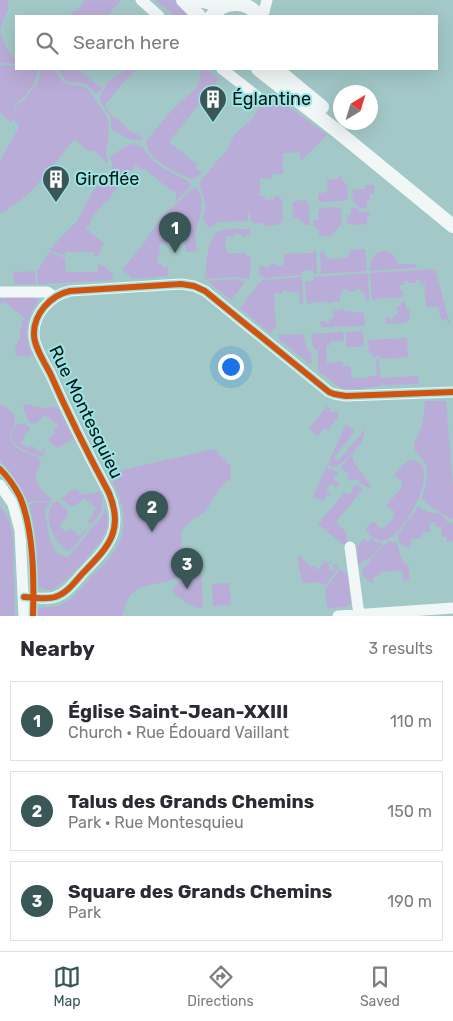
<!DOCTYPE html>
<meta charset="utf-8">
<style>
:root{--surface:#fff;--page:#f2f2f3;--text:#2b2b33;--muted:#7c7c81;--line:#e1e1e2;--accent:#395757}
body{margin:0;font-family:Rubik,sans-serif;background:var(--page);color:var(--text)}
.compass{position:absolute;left:333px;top:85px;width:45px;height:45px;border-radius:50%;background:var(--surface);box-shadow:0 5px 20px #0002;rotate:38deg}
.you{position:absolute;left:230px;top:366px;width:18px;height:18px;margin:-12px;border:4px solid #fff;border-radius:50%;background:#1a73e8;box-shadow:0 0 0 8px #1a73e833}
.badge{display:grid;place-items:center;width:32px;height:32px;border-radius:50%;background:var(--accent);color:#fff;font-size:16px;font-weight:700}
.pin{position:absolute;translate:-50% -41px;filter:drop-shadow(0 1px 2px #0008)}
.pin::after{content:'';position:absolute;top:26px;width:18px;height:15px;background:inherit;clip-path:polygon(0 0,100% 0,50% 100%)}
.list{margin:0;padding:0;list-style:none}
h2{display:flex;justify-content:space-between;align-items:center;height:65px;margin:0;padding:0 20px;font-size:21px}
h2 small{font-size:16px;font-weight:400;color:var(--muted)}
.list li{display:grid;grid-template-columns:32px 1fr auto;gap:15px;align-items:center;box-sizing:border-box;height:80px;margin:0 10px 10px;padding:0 10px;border:1px solid var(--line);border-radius:0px}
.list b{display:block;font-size:19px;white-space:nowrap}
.list p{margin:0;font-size:16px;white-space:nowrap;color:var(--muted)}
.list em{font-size:16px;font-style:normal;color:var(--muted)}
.icon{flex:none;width:28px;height:28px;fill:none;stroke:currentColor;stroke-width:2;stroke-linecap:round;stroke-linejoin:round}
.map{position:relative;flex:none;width:453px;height:616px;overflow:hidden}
.search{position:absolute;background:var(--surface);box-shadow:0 5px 20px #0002;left:15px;right:15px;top:15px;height:55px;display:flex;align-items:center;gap:12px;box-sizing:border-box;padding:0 18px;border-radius:0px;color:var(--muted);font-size:19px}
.sheet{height:335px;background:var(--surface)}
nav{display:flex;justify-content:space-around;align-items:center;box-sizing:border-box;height:70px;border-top:1px solid var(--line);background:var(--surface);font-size:14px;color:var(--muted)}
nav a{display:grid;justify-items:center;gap:2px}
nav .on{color:var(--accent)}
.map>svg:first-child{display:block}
.green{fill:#baacd8}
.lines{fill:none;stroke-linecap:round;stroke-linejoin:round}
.minor{stroke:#f1f7f7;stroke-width:11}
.major{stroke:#f1f7f7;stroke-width:14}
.cycleway-casing{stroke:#9fe4e3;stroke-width:9}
.cycleway{stroke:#d1530d;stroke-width:6}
.labels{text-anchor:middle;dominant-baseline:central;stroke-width:4;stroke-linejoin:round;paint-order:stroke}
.poi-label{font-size:18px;fill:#001a1a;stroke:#9fe4e3;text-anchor:start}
.street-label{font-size:18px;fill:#001a1a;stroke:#9fe4e3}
</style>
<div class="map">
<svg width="453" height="616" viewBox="0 0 453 616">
<rect width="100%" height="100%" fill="#a2c8c7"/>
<path class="green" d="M0 0H8V9L2 23 0 32 7 49 16 61V64L0 63Z
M84 0H121L107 16H70L71 13C78 12 81 5 84 0Z
M155 0H174L189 15 186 16H172L171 12Z
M0 65 16 66V69H37L38 70 33 87 29 89 27 94 15 104 12 123 0 113Z
M42 69H54L62 81 64 83 86 88 89 90 106 116 108 121 109 129 106 153 108 164 104 161V159L92 150 90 152 74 139C53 166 32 197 1 213L0 212V161L18 129V124L13 119 15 108 18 104 25 99 38 82Z
M58 69H78L102 89 98 93H95L87 85 82 83 67 82 65 80Z
M126 69H137L123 83 105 105 110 114 115 118 128 128V130L144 138C133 144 122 135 113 130L111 127V118L100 101V96L106 86V83Z
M201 69H207L219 79 169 142 198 165 195 167 202 173 197 177 191 179C175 172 147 160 146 141L171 111 196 88 199 82Z
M271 93 327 135 302 160H301L300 152 283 153V174H272V178L260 179V196H265V200L274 199V196H278L282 200V202L281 203H282L283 220 277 225 265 226 261 223H253L251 221 250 214H247L248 221 218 222 209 228 203 219 206 206 199 183 229 147 234 135 250 121Z
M132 144 141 146 154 161 166 170 190 182 191 186 176 201V193L168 188 144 169 142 170 135 165 132 170 129 171 106 203H104L91 219 92 221 86 229 104 243 98 256 94 257V252H65V256L49 250 77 221 95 188 113 167 110 157 126 146Z
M339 176H342V180L347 185 348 198 344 201 320 202 318 200V194L328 191 327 180 338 179Z
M365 185H374V194H370V199L366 203 367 208H360L353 201 352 190 365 189Z
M194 187C210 197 197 221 195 235 195 241 196 246 197 251L186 252 184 238 169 239V243L159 244 160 257H157L158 264H162L163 267H168V276L133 279 124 271 123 269 144 243 163 215 174 206Z
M305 200 308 203 310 225H306L298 218H294L292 204 295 201Z
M337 207 341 209 342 223 331 236H319V230L314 226 313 220 319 219 318 211 321 208Z
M351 208H357L361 212H370L371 215 367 216V224L352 225 347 222V215H351Z
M250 229 251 235H246V237H243L242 234H234V237L226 236V240L225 241 226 249H227V253C234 253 240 253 245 253L246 256H251C251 264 250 271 249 279L234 277 205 279C207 266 206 233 222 230 231 228 241 229 250 229Z
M365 249 367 271 321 274 320 252 324 251 325 255 328 259 346 258 350 254V250Z
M313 251H316L317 274H314L313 270 302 271V275L264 278 260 276 259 264 264 267H269V264H276V266H281L285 262 283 254 313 253Z
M386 251C393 254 396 257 398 264H416V268L370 271C370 259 374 252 386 251Z
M49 252 65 258 66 272H98V264C105 266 114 272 113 280L38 284 37 270 40 267Z
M435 269 450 324H448L447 319 441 320 438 307H426V298L424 297 425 284H421L420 280H416V283H409L408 281H404V285H400V290L403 291V296L393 299V297L381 299V298H376V301L372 300 370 273Z
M13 271 23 272 35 271 36 284H14Z
M368 273 369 300H365L364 292H361L360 289H355V291L348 292V289H343V293L340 294V301L332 302 331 303H328V301L316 303V302H311V304L307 303 305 282 314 281V277Z
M302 277 303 304H300L299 292H287V291H282V294L274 293 276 327 270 333 240 308 262 280Z
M234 279 244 281 245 282 231 300 207 281Z
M25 297 36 298 38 301C36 305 32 310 30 315 25 328 26 343 32 355L30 354 29 357H26L22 355 18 357 14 352 16 349 15 346 20 340V329L23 325 21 323 25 318 4 301 2 304 0 302V298Z
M401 302H405L406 308 410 311V318L406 323 386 324V317H389L390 319H394V315H398L396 307 401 306Z
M341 309H344V311H349L350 312 364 313 365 323 363 326 321 327 320 321H324L325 323H329V319H333V311L341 310Z
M363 331 364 347H346V332Z
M343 332 344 341 330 342V345L326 346 327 363 343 362V366H350L352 378H369V376H377L376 359H379L380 378 418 376 419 384 383 385 359 389H342L318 371V352L313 347 311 334Z
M304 334 306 348 311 352 312 363 310 364 278 338 279 335Z
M407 338 408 357 382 359 379 356 374 357 369 353 368 340Z
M425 401H446L453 487V519C445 517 427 505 422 498 426 484 432 470 421 457 418 454 415 451 414 447 414 439 421 432 422 425 424 417 424 409 425 401Z
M0 404 13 413C14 414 15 418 15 420 14 428 8 431 11 439 16 455 32 451 39 459 43 464 37 469 36 474 35 485 44 494 52 499L51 502 47 501 27 502 13 476 0 460Z
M26 404C37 407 47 410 57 406L74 439 58 448 48 440 55 432 54 431 58 425 45 415 35 424 34 423 32 424C27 420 25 413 23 406Z
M327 406 331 409 330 411 332 412 337 411 339 416 328 430 325 428 318 436 309 428Z
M22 423 31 428 24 436 25 437 21 443 27 448 30 445 41 452 46 447 43 457C32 454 6 446 12 430 14 425 17 424 22 423Z
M346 424 355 431 334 457 338 461 362 433 364 428C364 432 364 436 362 440 360 446 346 461 340 464 338 465 335 466 333 467L328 464Z
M214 449 230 465 231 478C217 487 215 499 205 511 198 518 186 521 182 531 177 544 192 561 183 572 170 588 144 579 131 595 127 599 124 610 122 616H36L37 609C46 605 55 609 63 604 75 598 84 585 93 575 100 568 108 561 114 552 132 525 122 501 109 473Z
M352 455 354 463 365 477 371 487 370 489 359 483V480L357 479 350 481 348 479 349 474 345 472 341 466Z
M409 460C448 460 402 541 382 541 377 541 372 537 368 534L369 532 365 529 373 521 382 529 385 526 386 527 395 516 393 515 395 512 386 506 402 487 401 485 403 482 394 475 401 467Z
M326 467 339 473 334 478 335 481 339 482V485L336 487 332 484 328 486C325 490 328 491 331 494L326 496 324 501 313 497Z
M355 485H358L363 489 336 522 346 532 347 543 343 545 318 524 344 493 348 494 351 493 353 487Z
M76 489C78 490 79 492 81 494 84 495 95 492 100 492 106 507 101 514 91 524L87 522 93 515 92 514 96 508 84 498 74 507 72 505 71 507 62 499 67 493Z
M56 501 59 502 69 512 67 514 68 516 59 526 66 532 69 528 80 536 85 530 86 531 71 550 69 551C54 544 39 513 56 501Z
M47 502 50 503 45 510C47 523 49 561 69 556L102 516 105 508C108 515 108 524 106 531 102 543 63 588 50 590 46 590 43 589 39 587L38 581C37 555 37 530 29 505L34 503Z
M0 506 9 520 13 538 15 616H0Z
M418 507C421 508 423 510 426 511 436 515 440 510 448 522L453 524V541L447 542V537H442L441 527H436L435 522 430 523V532L421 533V538L411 539V546L408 548 399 542 398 534Z
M371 538 376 542 383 543C379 548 375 555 369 558 364 561 362 562 358 566L357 547 364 539 368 542Z
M389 541 397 543 402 560 409 566V580L403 581 402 570 382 572 377 577H373V583H372L362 575V570C369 563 380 546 389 541Z
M298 555 312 567 314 566 318 570 325 560 328 563 330 561 332 562 327 566 330 568 329 570 331 571 333 570H335L332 566 334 563 339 568 325 585 315 582 304 584C300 575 297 565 298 555Z
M191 566H196L201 571 203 607 198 608 185 602 173 593C173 582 182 582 188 574 189 571 190 569 191 566Z
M341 569 348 576 351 603 347 607 329 608 327 606 325 590 327 586Z
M229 583 231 605 213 606 212 584Z"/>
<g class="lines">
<path class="minor" d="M141 0 159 16
M263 16 267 0
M222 69 258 97
M0 292H47L55 297
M0 485 13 504 20 530 24 616
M350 547 359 615
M24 597C34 597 46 600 55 597 66 594 74 583 82 574 107 548 125 532 109 493 88 454 68 414 50 373 44 362 34 346 34 335 33 314 51 295 70 291L181 284 194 286 205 291 329 392 334 394 346 396 453 392
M338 616 453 608"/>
<path class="major" d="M183 0 199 16
M199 0 223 6
M212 16C224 0 247 0 259 16
M258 69 337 131 453 226
M276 69 322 107"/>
<g class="cycleway-casing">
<path id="cycleway" d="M0 469C8 477 15 487 20 497 34 531 34 580 33 616
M24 597C34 597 46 600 55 597 66 594 74 583 82 574 107 548 125 532 109 493 88 454 68 414 50 373 44 362 34 346 34 335 33 314 51 295 70 291L181 284 194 286 205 291 329 392 334 394 346 396 453 392"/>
</g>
<use href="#cycleway" class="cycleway"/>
</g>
<defs>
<g id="building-pin" transform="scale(1.4375)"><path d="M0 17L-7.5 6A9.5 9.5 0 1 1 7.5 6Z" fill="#395757" stroke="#9fe4e3"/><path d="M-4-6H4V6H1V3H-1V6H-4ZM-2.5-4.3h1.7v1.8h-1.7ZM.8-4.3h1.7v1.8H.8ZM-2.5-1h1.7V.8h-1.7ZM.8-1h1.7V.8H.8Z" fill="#fff"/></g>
</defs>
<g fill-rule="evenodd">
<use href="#building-pin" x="213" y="99"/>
<use href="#building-pin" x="56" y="179"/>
</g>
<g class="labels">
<g class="poi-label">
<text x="232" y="99">Églantine</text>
<text x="75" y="179">Giroflée</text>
</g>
<g class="street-label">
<text transform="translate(86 412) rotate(64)">Rue Montesquieu</text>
</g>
</g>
</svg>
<svg class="compass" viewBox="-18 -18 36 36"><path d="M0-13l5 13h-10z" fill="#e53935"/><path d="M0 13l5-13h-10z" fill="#7c7c81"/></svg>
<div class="you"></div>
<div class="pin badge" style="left:175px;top:253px">1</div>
<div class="pin badge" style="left:152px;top:532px">2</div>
<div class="pin badge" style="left:187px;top:589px">3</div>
<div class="search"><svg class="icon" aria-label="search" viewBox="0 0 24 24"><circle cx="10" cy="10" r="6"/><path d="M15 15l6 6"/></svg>Search here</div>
</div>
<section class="sheet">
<h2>Nearby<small>3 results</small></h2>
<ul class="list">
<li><span class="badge">1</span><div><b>Église Saint-Jean-XXIII</b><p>Church · Rue Édouard Vaillant</p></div><em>110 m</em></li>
<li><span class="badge">2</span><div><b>Talus des Grands Chemins</b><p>Park · Rue Montesquieu</p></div><em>150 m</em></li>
<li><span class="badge">3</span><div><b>Square des Grands Chemins</b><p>Park</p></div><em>190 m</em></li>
</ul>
</section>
<nav>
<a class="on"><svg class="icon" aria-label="map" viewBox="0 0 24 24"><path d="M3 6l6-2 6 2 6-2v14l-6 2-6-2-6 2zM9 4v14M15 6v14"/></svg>Map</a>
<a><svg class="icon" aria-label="directions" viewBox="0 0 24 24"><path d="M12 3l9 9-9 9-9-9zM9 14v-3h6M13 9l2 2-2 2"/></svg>Directions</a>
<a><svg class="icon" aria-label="saved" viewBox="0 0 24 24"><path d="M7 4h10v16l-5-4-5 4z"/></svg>Saved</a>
</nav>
